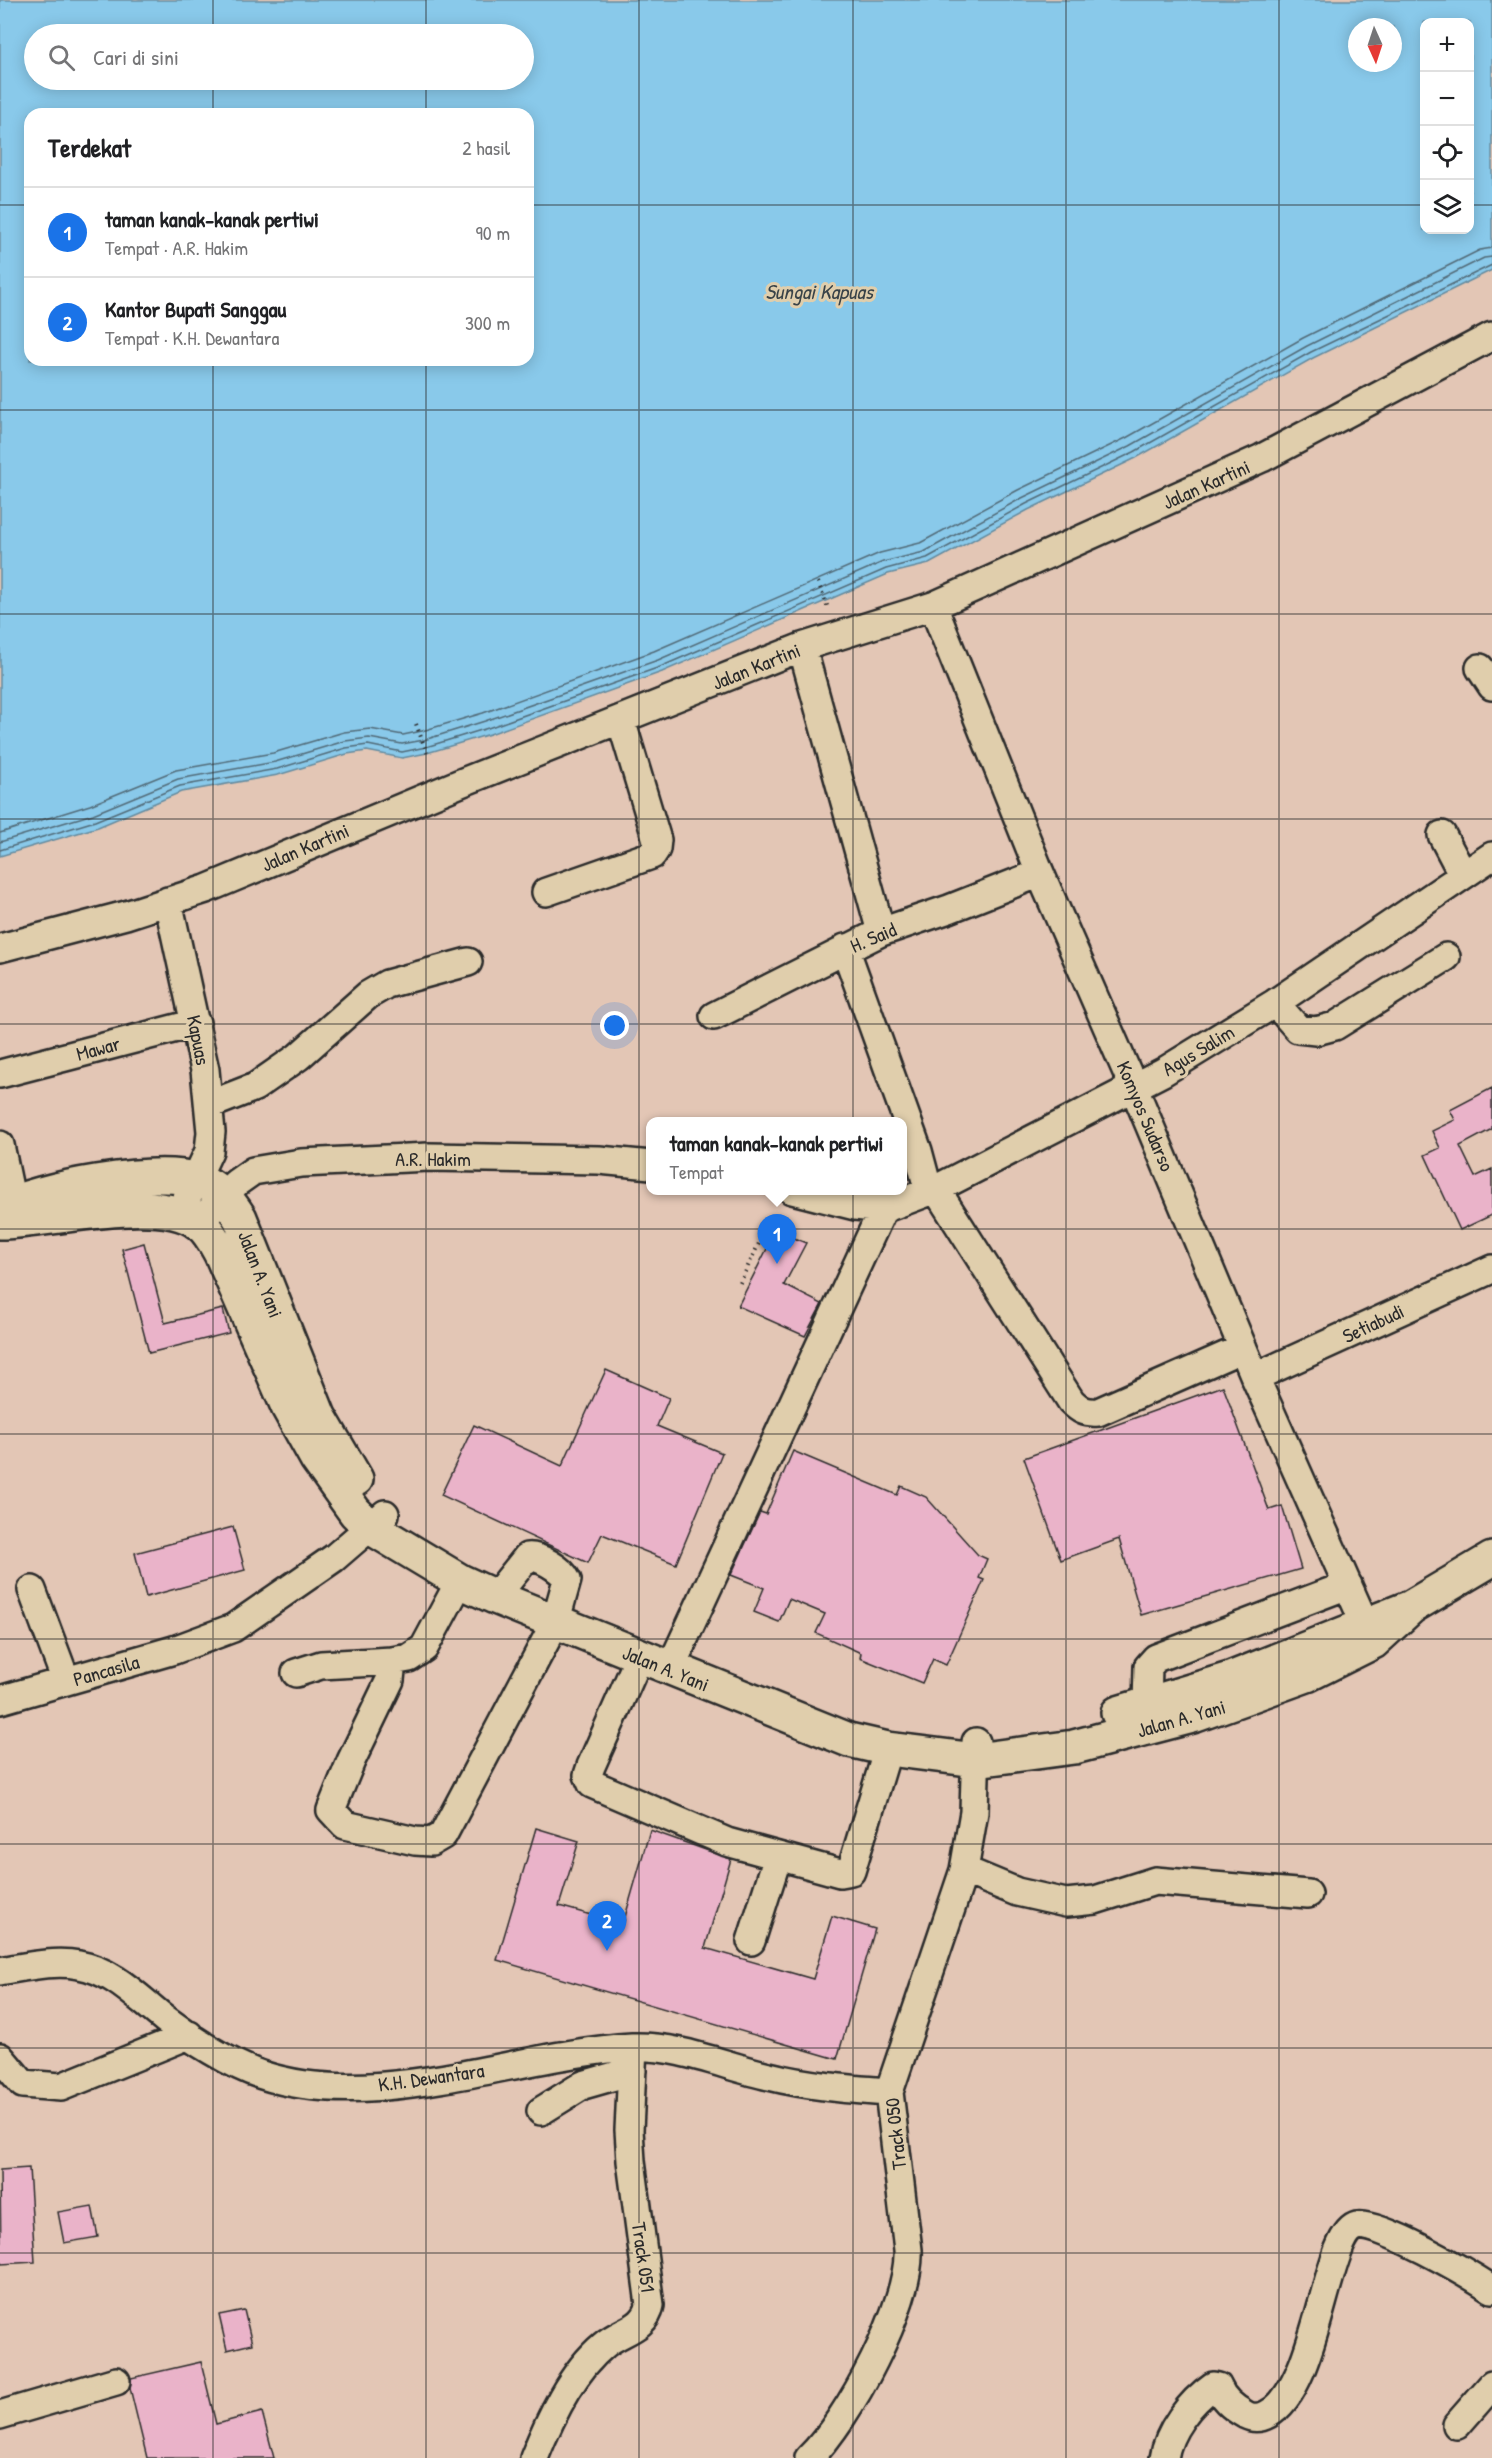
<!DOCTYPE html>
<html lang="id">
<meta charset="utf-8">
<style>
:root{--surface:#fff;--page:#f2f2f2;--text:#202124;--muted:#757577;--line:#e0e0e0;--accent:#1a73e8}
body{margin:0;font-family:"Patrick Hand",sans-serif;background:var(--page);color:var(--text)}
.controls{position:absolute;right:18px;top:18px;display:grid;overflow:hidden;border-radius:12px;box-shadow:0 3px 15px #0003}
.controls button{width:54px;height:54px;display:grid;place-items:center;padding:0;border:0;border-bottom:2px solid var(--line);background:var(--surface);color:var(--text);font:30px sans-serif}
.compass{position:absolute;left:1348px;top:18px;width:54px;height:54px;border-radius:50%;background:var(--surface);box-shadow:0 3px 15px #0003;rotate:177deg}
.you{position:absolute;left:615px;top:1026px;width:21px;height:21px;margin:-15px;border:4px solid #fff;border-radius:50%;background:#1a73e8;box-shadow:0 0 0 9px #1a73e833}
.badge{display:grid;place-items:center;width:39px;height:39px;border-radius:50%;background:var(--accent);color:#fff;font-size:20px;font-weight:700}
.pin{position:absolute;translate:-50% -50px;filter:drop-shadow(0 2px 3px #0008)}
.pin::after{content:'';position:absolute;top:32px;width:21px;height:18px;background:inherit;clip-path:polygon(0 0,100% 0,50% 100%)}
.popup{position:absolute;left:646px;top:1117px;width:261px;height:78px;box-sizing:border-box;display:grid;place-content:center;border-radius:12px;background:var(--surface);filter:drop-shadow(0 2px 4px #0005);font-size:20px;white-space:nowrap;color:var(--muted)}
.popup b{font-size:22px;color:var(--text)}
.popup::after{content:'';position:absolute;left:50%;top:100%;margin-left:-12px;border:12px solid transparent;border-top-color:var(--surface)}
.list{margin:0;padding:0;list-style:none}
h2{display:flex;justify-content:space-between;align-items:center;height:78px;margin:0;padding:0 24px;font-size:26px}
h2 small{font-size:20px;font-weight:400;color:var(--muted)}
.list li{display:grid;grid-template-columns:39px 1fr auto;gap:18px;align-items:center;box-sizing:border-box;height:90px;padding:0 24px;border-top:2px solid var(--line)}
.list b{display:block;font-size:22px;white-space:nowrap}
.list p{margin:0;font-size:20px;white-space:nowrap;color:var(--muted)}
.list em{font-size:20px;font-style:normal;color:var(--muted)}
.icon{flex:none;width:33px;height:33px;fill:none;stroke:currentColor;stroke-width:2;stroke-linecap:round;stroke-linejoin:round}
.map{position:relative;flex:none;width:1492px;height:2458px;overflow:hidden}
.search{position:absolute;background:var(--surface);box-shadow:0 3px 15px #0003;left:24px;top:24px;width:510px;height:66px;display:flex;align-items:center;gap:15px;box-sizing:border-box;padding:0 21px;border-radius:33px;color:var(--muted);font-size:22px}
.panel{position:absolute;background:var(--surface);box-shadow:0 3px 15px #0003;left:24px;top:108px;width:510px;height:258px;border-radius:18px}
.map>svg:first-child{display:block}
.water{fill:#89c9ea;stroke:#638a9e;stroke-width:1.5;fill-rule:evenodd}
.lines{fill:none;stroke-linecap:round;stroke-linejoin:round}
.shore{stroke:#516a77;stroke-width:1.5}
.building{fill:#eab3c9;stroke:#2b2b2b;stroke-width:1.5}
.minor-casing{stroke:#2b2b2b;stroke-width:32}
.highway-casing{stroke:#2b2b2b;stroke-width:38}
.path{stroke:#2b2b2b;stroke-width:4;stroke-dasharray:1.5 4.5;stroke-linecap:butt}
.minor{stroke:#e0ceac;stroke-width:27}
.highway{stroke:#e0ceac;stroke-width:33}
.grid{fill:none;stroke:#2b2b2b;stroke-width:1.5;stroke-opacity:0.55}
.labels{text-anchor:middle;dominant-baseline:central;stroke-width:6;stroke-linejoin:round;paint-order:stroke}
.street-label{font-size:20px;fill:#2b2b2b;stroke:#e0ceac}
.water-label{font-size:21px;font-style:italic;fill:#394348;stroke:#e0ceac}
</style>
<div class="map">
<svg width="1492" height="2458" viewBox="0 0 1492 2458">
<rect width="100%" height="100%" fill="#e3c6b5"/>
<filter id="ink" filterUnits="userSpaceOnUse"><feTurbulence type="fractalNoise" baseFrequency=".0167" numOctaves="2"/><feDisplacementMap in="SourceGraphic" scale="12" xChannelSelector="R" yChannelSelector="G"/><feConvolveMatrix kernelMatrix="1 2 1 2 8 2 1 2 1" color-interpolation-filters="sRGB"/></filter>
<g filter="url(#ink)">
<path class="water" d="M0 0H1492V270L1313 358 1136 458 1028 510 929 564 888 574 662 672 490 734 427 753 402 758 367 751 347 754 278 775 181 792 98 827 0 856ZM1424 22H1470V230H1424ZM1357 27H1393V63H1357ZM34 34H524V80H34ZM30 114H528V360H30Z"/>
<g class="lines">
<path class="shore" d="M0 833 90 805 176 770 273 753 344 732 370 729 403 735 422 731 483 713 654 651 880 553 920 543 1018 490 1126 438 1303 338 1480 250 1492 248
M0 842 93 814 178 779 275 762 345 741 369 738 402 744 424 740 485 721 658 660 883 562 924 552 1022 498 1130 446 1307 346 1484 258 1492 257
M0 850 95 821 180 786 277 769 346 748 368 745 402 752 426 747 488 728 660 667 886 569 927 558 1026 504 1134 452 1311 352 1492 265"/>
</g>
<path class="building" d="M1492 1088V1129L1460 1146 1475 1177 1492 1169V1215L1460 1230 1425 1155 1440 1148 1432 1131 1455 1120 1450 1110Z
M776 1231 806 1243 784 1285 822 1304 805 1336 738 1306Z
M144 1243 165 1323 223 1309 229 1333 149 1353 122 1249Z
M606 1370 669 1398 657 1426 722 1453 676 1564 602 1534 588 1563 441 1495 474 1425 562 1466Z
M1223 1386 1269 1510 1282 1506 1301 1569 1141 1615 1119 1539 1061 1560 1024 1458Z
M793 1451 897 1495 901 1486 926 1497 978 1555 987 1559 979 1578 984 1580 946 1665 933 1659 922 1683 860 1658 861 1653 816 1633 825 1614 789 1599 779 1622 754 1612 764 1588 731 1575 760 1512 766 1514Z
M233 1527 245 1570 146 1597 135 1553Z
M536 1828 579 1841 559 1906 623 1924 650 1830 731 1859 705 1948 813 1979 832 1916 875 1929 837 2059 497 1960Z
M29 2168 35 2262 1 2264 0 2170Z
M92 2206 98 2237 64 2243 58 2212Z
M244 2310 252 2344 227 2350 219 2315Z
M201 2362 216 2424 262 2412 274 2458H147L130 2388 131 2378Z"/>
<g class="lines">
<g class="minor-casing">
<path id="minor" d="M933 606 1040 873 1134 1088 1255 1377 1373 1642
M802 647 881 932
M1480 668 1492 686
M1442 835 1463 875
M546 892 652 855 656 849 657 840 621 720
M168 901 205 1070 211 1132 209 1151 180 1213
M0 948 126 915 206 889 463 782 802 647 933 606 1262 458 1492 336
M845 948 918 1151 929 1192
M1275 1003 1298 1029 1316 1031 1335 1026 1446 957
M714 1016 881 932 949 909 1040 873
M0 1074 196 1023
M209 1105 255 1087 298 1057 368 995 387 984 468 962
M0 1145 16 1222
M936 1189 1071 1401C1080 1410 1085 1413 1098 1412L1243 1348
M792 1190 855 1206 883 1209 936 1189 1163 1072 1275 1003 1492 856
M199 1223 236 1183 253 1171 301 1163 429 1157 599 1160 651 1165
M1255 1377 1492 1269
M460 1581 424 1648 409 1658 392 1661 390 1680 351 1761 331 1810 345 1825 415 1841 431 1842 443 1835 555 1623 567 1580C562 1569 538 1555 527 1557L495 1597
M32 1590 66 1681
M639 1658 591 1766 588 1775 592 1784 727 1842 840 1873 851 1871 888 1749
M670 1669 883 1209
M296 1673 321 1665 392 1661
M0 1700 174 1650 233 1628 334 1558 385 1514
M1147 1705 1148 1667 1156 1658 1348 1585
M964 1870 1017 1892 1066 1903 1095 1900 1155 1881 1308 1894
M751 1941 778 1856
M0 1971C25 1967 54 1960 79 1965 114 1971 138 1998 165 2019 191 2039 231 2065 262 2075 377 2113 515 2054 632 2047 679 2045 724 2066 769 2076 808 2086 849 2089 889 2092
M0 2057 23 2084 61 2087 189 2035
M541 2111 583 2085 632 2071
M0 2415 116 2381
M1457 2425 1492 2385
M534 2458C549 2420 571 2372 604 2345 620 2331 646 2329 650 2305L631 2161 629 2130 633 2047
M809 2458C848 2421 911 2303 908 2250L889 2092 964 1870 974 1812 976 1742
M1164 2458C1168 2431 1190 2402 1213 2386L1218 2387C1223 2400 1235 2409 1246 2415 1254 2419 1261 2418 1268 2414 1319 2387 1325 2233 1357 2226 1379 2221 1471 2275 1492 2289"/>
</g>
<g class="highway-casing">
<path id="highway" d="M0 1209C37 1188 157 1167 197 1180 218 1186 229 1201 240 1218L319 1416 356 1479
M0 1222C50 1222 160 1191 200 1224 210 1232 215 1243 221 1254L288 1407 317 1459 355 1512 370 1527 460 1581 495 1597 849 1740 888 1749 976 1760 1074 1747 1196 1715 1307 1675 1373 1642 1411 1607
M1118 1713 1230 1679 1411 1607 1492 1559"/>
</g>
<path class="path" d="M818 582 828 608
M416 724 427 753
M740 1283 773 1214"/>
<use href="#minor" class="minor"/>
<use href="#highway" class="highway"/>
</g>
</g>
<path class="grid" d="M213 0V34M426 0V34M639 0V2458M853 0V2458M1066 0V2458M1279 0V2458M213 80V114M426 80V114M0 205H30M528 205H1424M1470 205H1492M213 360V2458M426 360V2458M0 410H1492M0 614H1492M0 819H1492M0 1024H1492M0 1229H1492M0 1434H1492M0 1639H1492M0 1844H1492M0 2048H1492M0 2253H1492"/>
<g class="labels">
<g class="street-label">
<text transform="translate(1206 484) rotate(-24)">Jalan Kartini</text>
<text transform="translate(756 666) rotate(-22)">Jalan Kartini</text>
<text transform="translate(305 847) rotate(-23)">Jalan Kartini</text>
<text transform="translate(873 937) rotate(-23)">H. Said</text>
<text transform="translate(199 1040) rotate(79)">Kapuas</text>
<text transform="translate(98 1048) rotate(-15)">Mawar</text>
<text transform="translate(1198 1050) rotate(-31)">Agus Salim</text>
<text transform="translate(1146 1116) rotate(67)">Komyos Sudarso</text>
<text x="433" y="1158">A.R. Hakim</text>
<text transform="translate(261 1274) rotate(69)">Jalan A. Yani</text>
<text transform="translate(1373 1323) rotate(-25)">Setiabudi</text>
<text transform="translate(666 1668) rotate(22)">Jalan A. Yani</text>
<text transform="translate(106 1670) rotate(-16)">Pancasila</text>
<text transform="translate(1181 1718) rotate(-16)">Jalan A. Yani</text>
<text transform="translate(431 2077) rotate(-8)">K.H. Dewantara</text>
<text transform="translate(895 2134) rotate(-96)">Track 050</text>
<text transform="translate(644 2257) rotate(82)">Track 051</text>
</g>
<g class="water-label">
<text x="819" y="291">Sungai Kapuas</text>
</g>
</g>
</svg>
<div class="controls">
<button>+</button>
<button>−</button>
<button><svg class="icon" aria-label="locate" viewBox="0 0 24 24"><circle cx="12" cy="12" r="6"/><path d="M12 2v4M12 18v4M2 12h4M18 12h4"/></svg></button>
<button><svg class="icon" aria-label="layers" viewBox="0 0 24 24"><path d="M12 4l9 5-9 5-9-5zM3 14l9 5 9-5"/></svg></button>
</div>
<svg class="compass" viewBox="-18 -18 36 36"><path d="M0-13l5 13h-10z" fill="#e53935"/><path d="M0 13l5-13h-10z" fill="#757577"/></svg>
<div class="you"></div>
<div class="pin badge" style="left:777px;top:1264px">1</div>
<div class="popup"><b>taman kanak-kanak pertiwi</b>Tempat</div>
<div class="pin badge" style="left:607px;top:1951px">2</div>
<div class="search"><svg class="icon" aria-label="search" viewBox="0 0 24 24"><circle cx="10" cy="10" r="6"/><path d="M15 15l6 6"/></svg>Cari di sini</div>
<section class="panel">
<h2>Terdekat<small>2 hasil</small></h2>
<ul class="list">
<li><span class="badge">1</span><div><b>taman kanak-kanak pertiwi</b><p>Tempat · A.R. Hakim</p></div><em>90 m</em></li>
<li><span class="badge">2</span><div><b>Kantor Bupati Sanggau</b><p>Tempat · K.H. Dewantara</p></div><em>300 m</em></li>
</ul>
</section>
</div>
